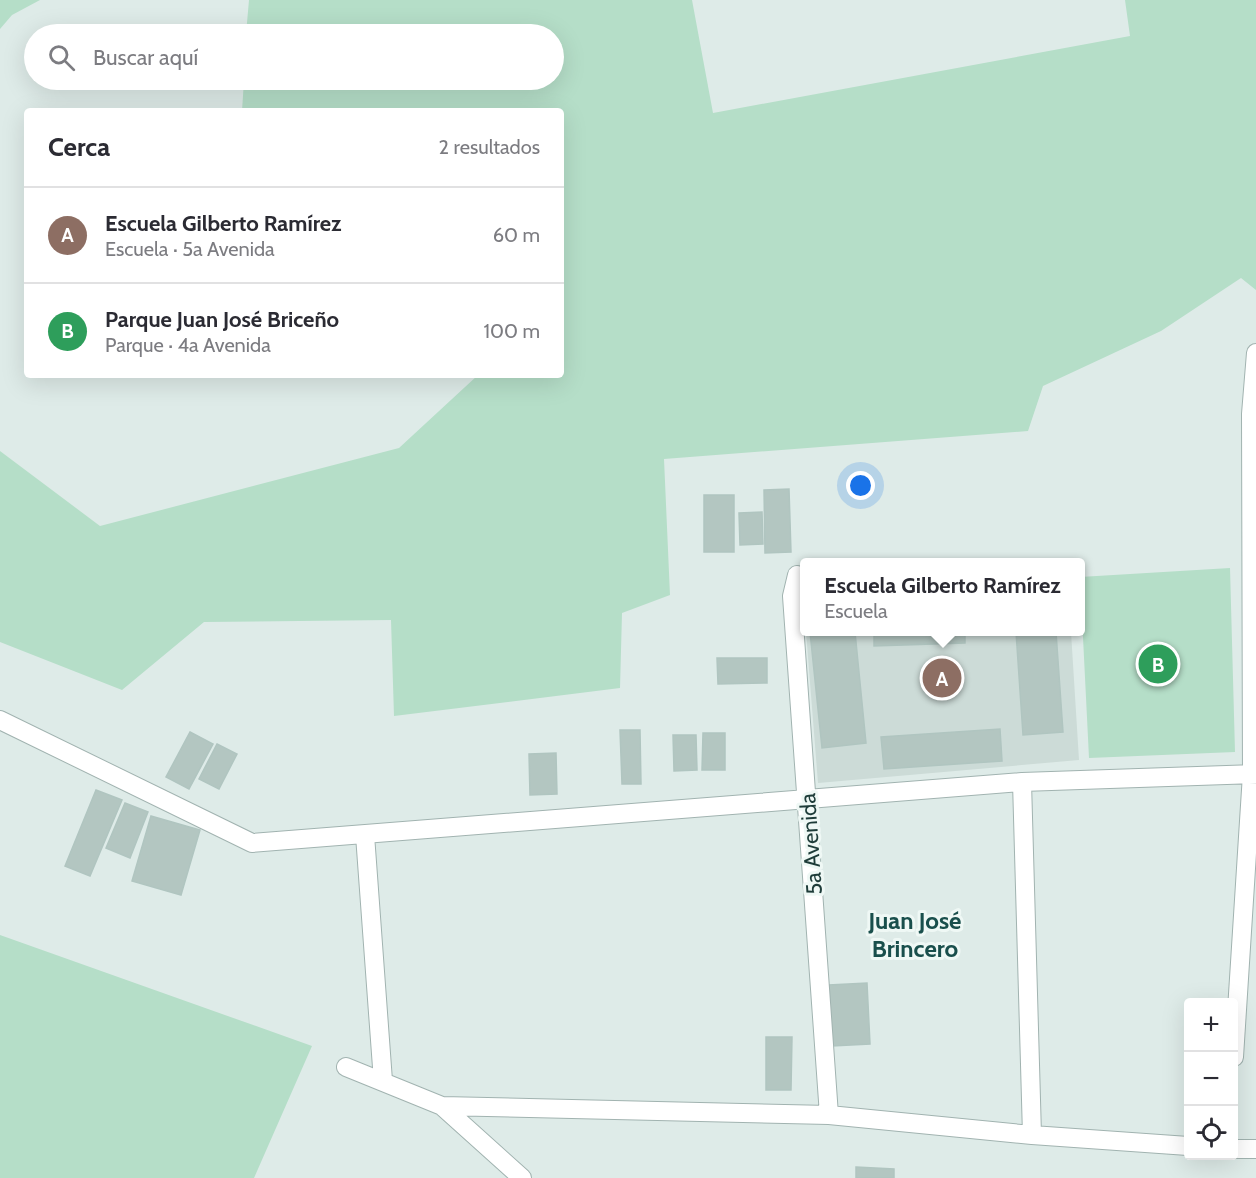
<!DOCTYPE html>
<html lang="es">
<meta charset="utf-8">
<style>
:root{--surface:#fff;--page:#f7f7f7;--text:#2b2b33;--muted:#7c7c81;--line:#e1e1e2;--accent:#895c3e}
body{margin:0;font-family:Cabin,sans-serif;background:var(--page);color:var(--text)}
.controls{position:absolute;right:18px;bottom:18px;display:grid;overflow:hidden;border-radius:6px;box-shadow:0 6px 24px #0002}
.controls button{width:54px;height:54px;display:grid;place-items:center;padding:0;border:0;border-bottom:2px solid var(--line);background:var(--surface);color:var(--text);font:30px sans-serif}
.you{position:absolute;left:861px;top:486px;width:21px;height:21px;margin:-15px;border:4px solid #fff;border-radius:50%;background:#1a73e8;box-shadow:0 0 0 9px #1a73e833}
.badge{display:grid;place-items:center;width:39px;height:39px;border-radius:50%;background:var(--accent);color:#fff;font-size:20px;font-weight:700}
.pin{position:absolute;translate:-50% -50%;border:3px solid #fff;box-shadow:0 2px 6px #0006}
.popup{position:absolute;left:800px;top:558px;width:285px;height:78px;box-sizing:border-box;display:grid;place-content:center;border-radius:6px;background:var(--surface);filter:drop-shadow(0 2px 4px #0005);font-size:20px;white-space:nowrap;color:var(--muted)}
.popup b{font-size:22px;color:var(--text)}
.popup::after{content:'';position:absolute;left:50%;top:100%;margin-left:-12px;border:12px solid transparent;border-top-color:var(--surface)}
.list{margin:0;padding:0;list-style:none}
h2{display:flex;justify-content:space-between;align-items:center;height:78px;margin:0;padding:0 24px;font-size:26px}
h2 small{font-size:20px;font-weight:400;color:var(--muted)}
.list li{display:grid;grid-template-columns:39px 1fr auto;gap:18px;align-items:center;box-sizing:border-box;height:96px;padding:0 24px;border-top:2px solid var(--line)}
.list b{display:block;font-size:22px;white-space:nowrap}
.list p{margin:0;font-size:20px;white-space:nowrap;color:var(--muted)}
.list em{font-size:20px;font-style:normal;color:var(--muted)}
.icon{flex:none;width:33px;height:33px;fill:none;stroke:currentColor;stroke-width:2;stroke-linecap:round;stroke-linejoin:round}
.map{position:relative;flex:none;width:1256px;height:1178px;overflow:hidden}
.search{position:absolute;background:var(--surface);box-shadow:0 6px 24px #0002;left:24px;top:24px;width:540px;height:66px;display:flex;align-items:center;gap:15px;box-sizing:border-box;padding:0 21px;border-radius:33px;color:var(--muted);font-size:22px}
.panel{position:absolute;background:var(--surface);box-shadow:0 6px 24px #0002;left:24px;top:108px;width:540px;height:270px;border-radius:6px}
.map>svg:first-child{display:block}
.built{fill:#ccdbd7}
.green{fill:#b5dec8}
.building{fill:#b3c6c1;stroke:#b0c5c0;stroke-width:1.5}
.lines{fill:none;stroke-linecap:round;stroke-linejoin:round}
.street-casing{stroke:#a1b3b0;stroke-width:20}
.street{stroke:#fff;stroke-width:18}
.labels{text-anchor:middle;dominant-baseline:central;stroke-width:6;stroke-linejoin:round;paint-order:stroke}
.street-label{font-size:22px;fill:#1e3c39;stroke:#eff8f5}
.neighbourhood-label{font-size:24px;font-weight:bold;fill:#194f4c;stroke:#eff8f5}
</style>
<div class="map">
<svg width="1256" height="1178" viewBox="0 0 1256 1178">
<rect width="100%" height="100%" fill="#deebe8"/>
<path class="built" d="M806 632H1071L1079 760 818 783Z"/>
<path class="green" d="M0 0H40L12 15 0 29Z
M249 0H692L713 113 1130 36 1125 0H1256V290L1241 278 1161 331 1043 386 1028 431 664 459 670 595 622 613 620 688 394 716 391 620 204 622 122 690 0 642V451L100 526 399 448 478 375H561V111H242L244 80H554V34H246Z
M1230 568 1235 752 1089 758 1080 577Z
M0 935 312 1046 254 1178H0Z"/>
<path class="building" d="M789 489 791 552 765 553 764 490Z
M704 495H734V552H704Z
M762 512 763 544 740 545 739 513Z
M810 632H855L866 743 822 748Z
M874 632H965V643L874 646Z
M1016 632H1056L1063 732 1023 735Z
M717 658H767V683L718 684Z
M1000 729 1002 761 884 769 881 737Z
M620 730H640L641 784H622Z
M190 732 213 744 189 789 166 777Z
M703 733H725V770H702Z
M673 735H696L697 770 674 771Z
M217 744 237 754 219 789 199 779Z
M556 753 557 794 530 795 529 754Z
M96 790 122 800 90 876 65 866Z
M125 803 148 812 130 858 106 848Z
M151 816 200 830 181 895 132 881Z
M867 983 870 1044 832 1046 829 985Z
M766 1037H792L791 1090H766Z
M856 1167 894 1169V1178H856Z"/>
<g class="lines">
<g class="street-casing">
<path id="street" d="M797 575 792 596 829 1115
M0 720 252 843 1022 782 1256 774
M1022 782 1032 1135
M365 835 383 1081
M1234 1057 1252 774 1251 414 1256 353
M346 1067 442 1106 522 1178
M442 1106 829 1115 1032 1135 1188 1146
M1234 1149H1256"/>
</g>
<use href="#street" class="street"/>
</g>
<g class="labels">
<g class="street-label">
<text transform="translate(811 844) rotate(-94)">5a Avenida</text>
</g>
<g class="neighbourhood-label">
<text x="915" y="920">Juan José<tspan x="915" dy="28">Brincero</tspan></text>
</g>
</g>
</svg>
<div class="controls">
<button>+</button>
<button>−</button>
<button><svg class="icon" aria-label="locate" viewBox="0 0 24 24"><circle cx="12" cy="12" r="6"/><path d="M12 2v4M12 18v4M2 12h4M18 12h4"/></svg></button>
</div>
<div class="you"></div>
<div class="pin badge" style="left:942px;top:678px;background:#8d6e63">A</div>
<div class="popup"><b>Escuela Gilberto Ramírez</b>Escuela</div>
<div class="pin badge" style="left:1158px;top:664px;background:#2e9e5b">B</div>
<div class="search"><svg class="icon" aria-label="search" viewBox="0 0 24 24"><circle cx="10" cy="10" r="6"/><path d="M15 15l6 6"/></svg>Buscar aquí</div>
<section class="panel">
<h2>Cerca<small>2 resultados</small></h2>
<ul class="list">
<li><span class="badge" style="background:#8d6e63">A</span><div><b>Escuela Gilberto Ramírez</b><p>Escuela · 5a Avenida</p></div><em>60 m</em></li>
<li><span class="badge" style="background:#2e9e5b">B</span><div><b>Parque Juan José Briceño</b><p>Parque · 4a Avenida</p></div><em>100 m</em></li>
</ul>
</section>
</div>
